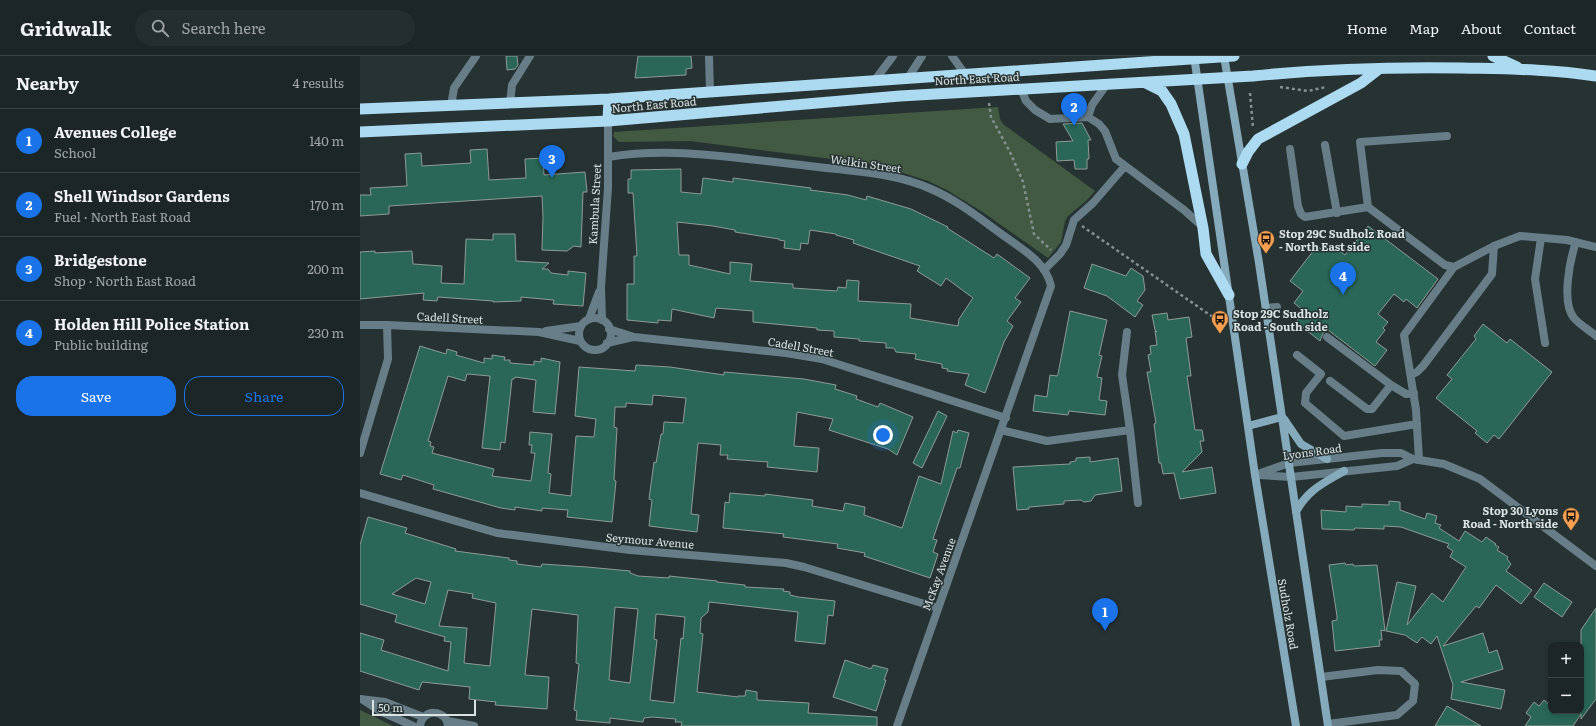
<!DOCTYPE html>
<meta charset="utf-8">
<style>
:root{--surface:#1d2626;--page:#252e2e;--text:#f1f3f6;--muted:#a0a5a7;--line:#3b4343;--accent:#1a73e8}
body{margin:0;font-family:Literata,serif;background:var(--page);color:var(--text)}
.controls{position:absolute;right:12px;bottom:12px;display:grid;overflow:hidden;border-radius:8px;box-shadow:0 2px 6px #0003}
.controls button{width:36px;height:36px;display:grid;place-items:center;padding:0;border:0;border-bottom:1px solid var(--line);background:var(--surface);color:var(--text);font:20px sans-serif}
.scale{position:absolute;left:12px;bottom:10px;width:104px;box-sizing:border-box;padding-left:4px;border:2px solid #dae2e2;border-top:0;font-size:11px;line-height:14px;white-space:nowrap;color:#dae2e2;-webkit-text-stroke:3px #273333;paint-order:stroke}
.you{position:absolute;left:523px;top:379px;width:14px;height:14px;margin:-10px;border:3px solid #fff;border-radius:50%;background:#1a73e8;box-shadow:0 0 0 6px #1a73e833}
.badge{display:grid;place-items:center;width:26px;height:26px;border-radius:50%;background:var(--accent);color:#fff;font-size:13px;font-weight:700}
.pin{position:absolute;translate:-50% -33px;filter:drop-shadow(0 1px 2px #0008)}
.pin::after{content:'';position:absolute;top:21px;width:14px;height:12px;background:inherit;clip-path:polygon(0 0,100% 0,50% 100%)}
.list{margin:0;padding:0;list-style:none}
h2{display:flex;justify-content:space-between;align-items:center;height:52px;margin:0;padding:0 16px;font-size:17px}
h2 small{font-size:13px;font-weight:400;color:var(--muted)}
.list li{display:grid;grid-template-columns:26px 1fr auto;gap:12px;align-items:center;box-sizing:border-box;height:64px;padding:0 16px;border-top:1px solid var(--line)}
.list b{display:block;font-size:15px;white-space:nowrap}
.list p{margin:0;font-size:13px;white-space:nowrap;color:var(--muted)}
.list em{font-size:13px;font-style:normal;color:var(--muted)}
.actions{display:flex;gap:8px;padding:12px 16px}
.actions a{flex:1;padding:9px 0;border:1px solid var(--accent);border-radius:16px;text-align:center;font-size:14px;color:var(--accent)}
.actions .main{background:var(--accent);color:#fff}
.icon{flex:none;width:22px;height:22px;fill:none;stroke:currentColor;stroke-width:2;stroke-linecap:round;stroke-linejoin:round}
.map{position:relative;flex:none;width:1236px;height:670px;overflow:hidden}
header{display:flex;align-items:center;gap:24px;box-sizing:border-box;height:56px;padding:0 20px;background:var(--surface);border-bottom:1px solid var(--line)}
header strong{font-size:19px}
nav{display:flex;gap:22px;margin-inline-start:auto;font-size:14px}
.search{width:280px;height:36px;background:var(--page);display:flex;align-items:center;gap:10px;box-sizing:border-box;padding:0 14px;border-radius:22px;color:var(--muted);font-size:15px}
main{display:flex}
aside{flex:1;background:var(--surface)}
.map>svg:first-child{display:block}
.green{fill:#425a41}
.building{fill:#2a6756;stroke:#8e9b96;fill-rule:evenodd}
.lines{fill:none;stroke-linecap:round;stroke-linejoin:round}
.path{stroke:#869090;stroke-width:2.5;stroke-dasharray:3 3;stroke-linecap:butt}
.service{stroke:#677e89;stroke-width:8}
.minor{stroke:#677e89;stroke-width:8}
.tertiary{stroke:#677e89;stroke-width:8}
.secondary{stroke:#85aabc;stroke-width:8}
.trunk{stroke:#acdaf1;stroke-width:11}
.labels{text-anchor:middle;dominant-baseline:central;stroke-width:3;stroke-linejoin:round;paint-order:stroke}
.street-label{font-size:11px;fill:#dae2e2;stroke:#273333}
.poi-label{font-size:11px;font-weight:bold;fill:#dae2e2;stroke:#273333;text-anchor:start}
</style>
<header>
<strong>Gridwalk</strong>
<div class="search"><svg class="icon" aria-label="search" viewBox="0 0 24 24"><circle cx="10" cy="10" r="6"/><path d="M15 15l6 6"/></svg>Search here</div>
<nav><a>Home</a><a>Map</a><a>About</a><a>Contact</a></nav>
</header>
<main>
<aside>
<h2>Nearby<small>4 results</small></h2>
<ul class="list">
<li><span class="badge">1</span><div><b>Avenues College</b><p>School</p></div><em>140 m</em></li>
<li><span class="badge">2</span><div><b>Shell Windsor Gardens</b><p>Fuel · North East Road</p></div><em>170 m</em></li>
<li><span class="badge">3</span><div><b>Bridgestone</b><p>Shop · North East Road</p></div><em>200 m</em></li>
<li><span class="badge">4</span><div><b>Holden Hill Police Station</b><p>Public building</p></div><em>230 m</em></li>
</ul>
<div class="actions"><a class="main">Save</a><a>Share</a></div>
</aside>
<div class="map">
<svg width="1236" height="670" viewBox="0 0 1236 670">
<rect width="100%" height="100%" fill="#273333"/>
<path class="green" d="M638 51 640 63 643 68 735 135 727 144 708 160 705 165 701 186 688 202 624 157 587 134 568 125 519 109 330 85 259 86 253 80 254 76Z
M0 654 33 670H0Z"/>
<path class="building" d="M146 0H157L158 9 155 13 147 14Z
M278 0H331L332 12 326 13V19L275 22Z
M722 67 731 84H728L729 103H727V113H715L714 104 697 105 696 86 713 85 703 68Z
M127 93 129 124 166 122 165 103 183 102 184 119 225 116 227 136H223L221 191 214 190 207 195 182 194 183 161 182 140 29 150V158L0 160V139H11L10 132 47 130 45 98 61 97 62 110 111 107 110 94Z
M321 113V136L341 138 343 122 373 126V122L451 132 450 134 488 139 506 144 507 140 551 153 588 171 587 172 634 202 637 198 670 222 655 242 661 246 647 265 653 270 644 286 625 337 605 329 609 318 587 315 588 313 582 312V308L555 303 556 298 536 296 534 292H526V287L499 285V283L474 281V275L457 274V272L393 266V255L356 252 354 262 312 253 311 265 298 264V267L267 264V228H274V200H277L273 137H268V123H271V114ZM317 166 353 170 375 174V176L419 183V184L425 185 424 192 440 194 441 187 448 188 450 174 476 178V179L494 184 493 187 560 210 557 215 581 230 586 222 613 242 599 263 598 270 550 262 551 248 498 245 499 225 487 224 486 232 478 231 477 235 433 232V228L390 225 392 208 370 206V218L329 209V199H319Z
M1008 170 1078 223 1057 252 1046 243 1044 246 1034 238 1018 258 1028 266 1023 272 1025 274 1016 286 1027 294 1015 310 968 274 963 277 960 285 936 266 944 255 934 247 943 235 930 225 957 190 965 196 970 188 985 199Z
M133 178H155L156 205 189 207 182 213H188L191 217 208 219V215L226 217 223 250 193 248 194 244 161 241V245L133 246V245L78 241 77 245 63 244 64 237 0 243V196L15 195V197L52 195 53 208 82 210 81 227 104 228 106 183 133 184Z
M732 208 766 220 771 212 783 220 785 234 777 245 783 249 775 261 747 240 724 232Z
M710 255 747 264 739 299 742 300 737 321 742 322 739 344 747 345 745 359 709 355 708 359 673 355 675 339 687 341 690 319 697 320 698 318Z
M807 257 808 264 829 261 832 281 826 282 831 320H827L835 374H842L844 385H840L842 396 822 416 852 411 856 437 820 443 814 417 803 418 801 407H799L794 368 796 367 787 316H791L788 299 791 298 790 290 797 289 795 275 797 276 795 274 792 259Z
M1123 268 1147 287 1150 283 1192 316 1139 383 1134 379 1127 387 1115 377 1117 375 1076 342 1092 323 1087 319 1116 283 1114 280Z
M60 290 86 298 87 293 97 296 96 299 124 307V302L132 303V299L145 301 144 304H150V307L174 309V305L181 306V302L200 306 195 358 173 356 176 324 155 321 154 323H152L145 387 141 386 140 394 122 392 130 320 107 318 105 325 88 320 68 385 71 386 70 390 74 391 72 397 134 413 132 420 171 425 175 397H171L172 389H169L170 376 192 378 188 417 191 418 189 437 211 440 216 380 234 381 236 363 215 360 219 311 275 315 276 309 310 311 364 319V316L444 323 476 329 475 333 497 340 496 343 518 351 520 347 553 361 537 399 528 393 469 374 473 363 437 356 434 390 459 392 457 416 407 411 408 406 367 403 368 399H360L361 389 338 387 331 458 339 459 337 476 289 470 292 444 289 443 294 406 296 407 301 378H303L304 366 323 367 326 342 293 339 292 349 266 347V351H255L254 371 257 372 254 424 256 425 252 466 207 461 208 454 182 452V455L155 451V454L141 452 73 433 74 429 43 419 41 424 20 418Z
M578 355 587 360 562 412 553 407Z
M598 374 609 377 600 412H597L573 483 577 484 573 496 578 498 570 522 504 500 505 497 477 492 478 488 423 481 424 478 363 472 365 446 369 447 370 437 405 440V438L453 444 452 450 483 455 485 447 505 451 504 459 542 472 559 420 581 428 593 375 597 377Z
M730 401V406L758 402 762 435 735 439 731 445 724 446 721 444 704 445V448L669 451V453L657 454 653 411 710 408V406L716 405V402Z
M1029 445 1040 446V454L1065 463 1067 457 1077 460 1075 467 1081 469 1079 472 1099 485 1105 475 1122 486 1126 481 1136 488 1135 489 1139 491 1137 494 1148 501 1147 503 1151 508 1146 515 1172 534 1161 548 1136 529 1119 552 1116 550 1083 590 1123 577 1129 597 1137 594 1143 613 1101 626 1145 634 1141 653 1091 643 1093 629 1077 580 1071 588 1062 581 1057 587 1045 579 1026 575 1037 526 1056 530 1047 569 1072 537 1083 546 1106 511 1090 501 1093 495 1087 491 1089 488 1041 471 1024 470V473L995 472 994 474 962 473 961 454 986 456V450L1002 451V448L1029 449Z
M8 461 47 472 45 477 96 493 95 495 149 502V504L157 505V508L181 511 182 508 227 511 270 515V517L278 520 309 522V520L357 525V526L385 529V531L424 533 423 535 430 536V539L438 541 475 545 473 560 468 559 465 588 435 585 438 556 349 546 348 556 341 562 340 577 343 578 337 636 378 641V640H385L386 634 397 636V644L449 647 448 657 517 661V670H321L322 666H315L316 663 292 661 284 662 283 666 250 662V667L216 664 217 655 214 654 219 608 216 607 218 559 172 553 165 619 189 621 187 653 135 649 136 646 109 643 110 631 62 626 59 634 0 615V577L24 584 21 594 88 615 91 586 84 585 85 581 35 566 37 559 0 548V489ZM56 522 71 526 65 548 32 538ZM88 534 113 538 112 542 136 547 130 610 104 607 107 572 79 570ZM255 551 278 553 270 627 249 624ZM296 558 325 561 323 583 321 582 314 647 290 644 297 584 294 583Z
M985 507 986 509 993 508 994 510 1017 509 1025 575 1021 574 1022 584H1019L1020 590 975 595 972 565 977 564V560L969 509Z
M1184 527 1212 546 1202 561 1174 541Z
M1236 552V643L1221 663V658L1213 670H1165L1171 661 1166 657 1174 646 1179 650 1184 644 1191 650V655H1221V574Z
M485 604 511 613 513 609 528 613 524 624H526L516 655 473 641Z
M1087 650 1121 670H1075Z"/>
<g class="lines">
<path class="path" d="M920 31 948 35 966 31
M890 37 893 72
M629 47 631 61 650 96 663 126 674 178 691 194
M722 170 860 266"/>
<path class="service" d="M592 0 605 18
M548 22 562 0
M661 33 666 45 675 54 690 63 728 61 739 68 745 75 756 103 824 154 843 171
M150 47 152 29 170 0
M91 50 94 32 116 0
M728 61 732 49 747 28
M965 89 977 157
M930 93 938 150 941 158 945 161 1008 151 1085 209 1094 211
M1008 151 1000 86 1087 80
M1181 182 1175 223 1185 287
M1216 186C1210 203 1201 247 1214 262 1220 269 1229 274 1236 280
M684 214 700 198 706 189 714 164 733 147 765 110
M906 252 917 251
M967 281 1031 329 1046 338 1054 337
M937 299 961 318 946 337 945 347 984 380 1057 368
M1051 319 1057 316 1063 310 1132 218 1134 190
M970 325 1007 353H1012L1031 329
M1059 404 1056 354 1044 279 1094 211 1134 190
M961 621 1018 614 1041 615 1055 628 1053 645 1037 659 968 668"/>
<path class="minor" d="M349 0 350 35
M515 24 533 0
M248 101C315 90 382 103 449 110 490 115 533 116 571 133 599 145 623 165 647 182 665 195 686 207 691 230L537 670
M1134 190 1160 180 1207 184 1236 191
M219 278a16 16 0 1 1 32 0a16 16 0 1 1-32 0Z
M229 263 239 236
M242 264 241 231 248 132V65
M0 269H27L179 276 220 285
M249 273 274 281 426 297 462 303 646 362
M186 275 221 270
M247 287 273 281
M641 374 687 385 770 374 762 319 767 276
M770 374 778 447
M0 397 28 303 27 269
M0 437 137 477 270 494 426 507 444 511 578 552
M0 643 25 646 63 661
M3 644 20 655 53 670
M88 665 114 670
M60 670C62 652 87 653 88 670"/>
<path class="tertiary" d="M895 419 929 407 1022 397H1041L1053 403 1084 408 1120 423 1236 510
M899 419 931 421 1037 410 1053 403"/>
<path class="secondary" d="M834 0 895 419 936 670
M864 0 899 207 968 670
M924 363 941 388 967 403
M888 370 922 361
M936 456C947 434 964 427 984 415"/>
<path class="trunk" d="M1133 0 1157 11
M786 27 802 35 811 48 824 78 843 172 846 198 869 239
M0 53 249 43 874 0
M248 65 249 43
M0 76 248 65 540 40 893 20C962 13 1032 11 1102 12 1147 13 1192 13 1236 20
M882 108 888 96 898 83 1001 27 1019 13"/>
</g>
<defs>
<g id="bus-pin" transform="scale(0.9)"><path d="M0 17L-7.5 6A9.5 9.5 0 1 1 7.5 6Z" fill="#fa9f4f" stroke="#273333"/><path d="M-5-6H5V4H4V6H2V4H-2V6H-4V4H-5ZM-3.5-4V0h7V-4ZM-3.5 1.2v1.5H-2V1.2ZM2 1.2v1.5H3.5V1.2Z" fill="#111"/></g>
</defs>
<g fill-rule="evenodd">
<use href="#bus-pin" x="906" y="183"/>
<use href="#bus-pin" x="860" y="263"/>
<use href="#bus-pin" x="1211" y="460"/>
</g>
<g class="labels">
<g class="street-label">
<text transform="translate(617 22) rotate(-3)">North East Road</text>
<text transform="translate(294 48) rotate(-5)">North East Road</text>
<text transform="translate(506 107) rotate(8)">Welkin Street</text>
<text transform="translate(234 148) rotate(-87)">Kambula Street</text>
<text transform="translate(90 261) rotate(3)">Cadell Street</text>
<text transform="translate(441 290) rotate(10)">Cadell Street</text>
<text transform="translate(952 395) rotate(-8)">Lyons Road</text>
<text transform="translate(290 484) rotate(5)">Seymour Avenue</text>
<text transform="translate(578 518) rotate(-70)">McKay Avenue</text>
<text transform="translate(929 558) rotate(80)">Sudholz Road</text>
</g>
<g class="poi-label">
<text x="919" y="177">Stop 29C Sudholz Road<tspan x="919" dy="13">- North East side</tspan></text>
<text x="873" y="257">Stop 29C Sudholz<tspan x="873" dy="13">Road - South side</tspan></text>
<text x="1198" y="454" text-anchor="end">Stop 30 Lyons<tspan x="1198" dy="13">Road - North side</tspan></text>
</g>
</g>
</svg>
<div class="controls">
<button>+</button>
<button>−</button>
</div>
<div class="scale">50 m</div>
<div class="you"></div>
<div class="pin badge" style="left:745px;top:575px">1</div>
<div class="pin badge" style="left:714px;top:70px">2</div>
<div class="pin badge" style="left:192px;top:122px">3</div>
<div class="pin badge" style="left:983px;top:239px">4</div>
</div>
</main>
